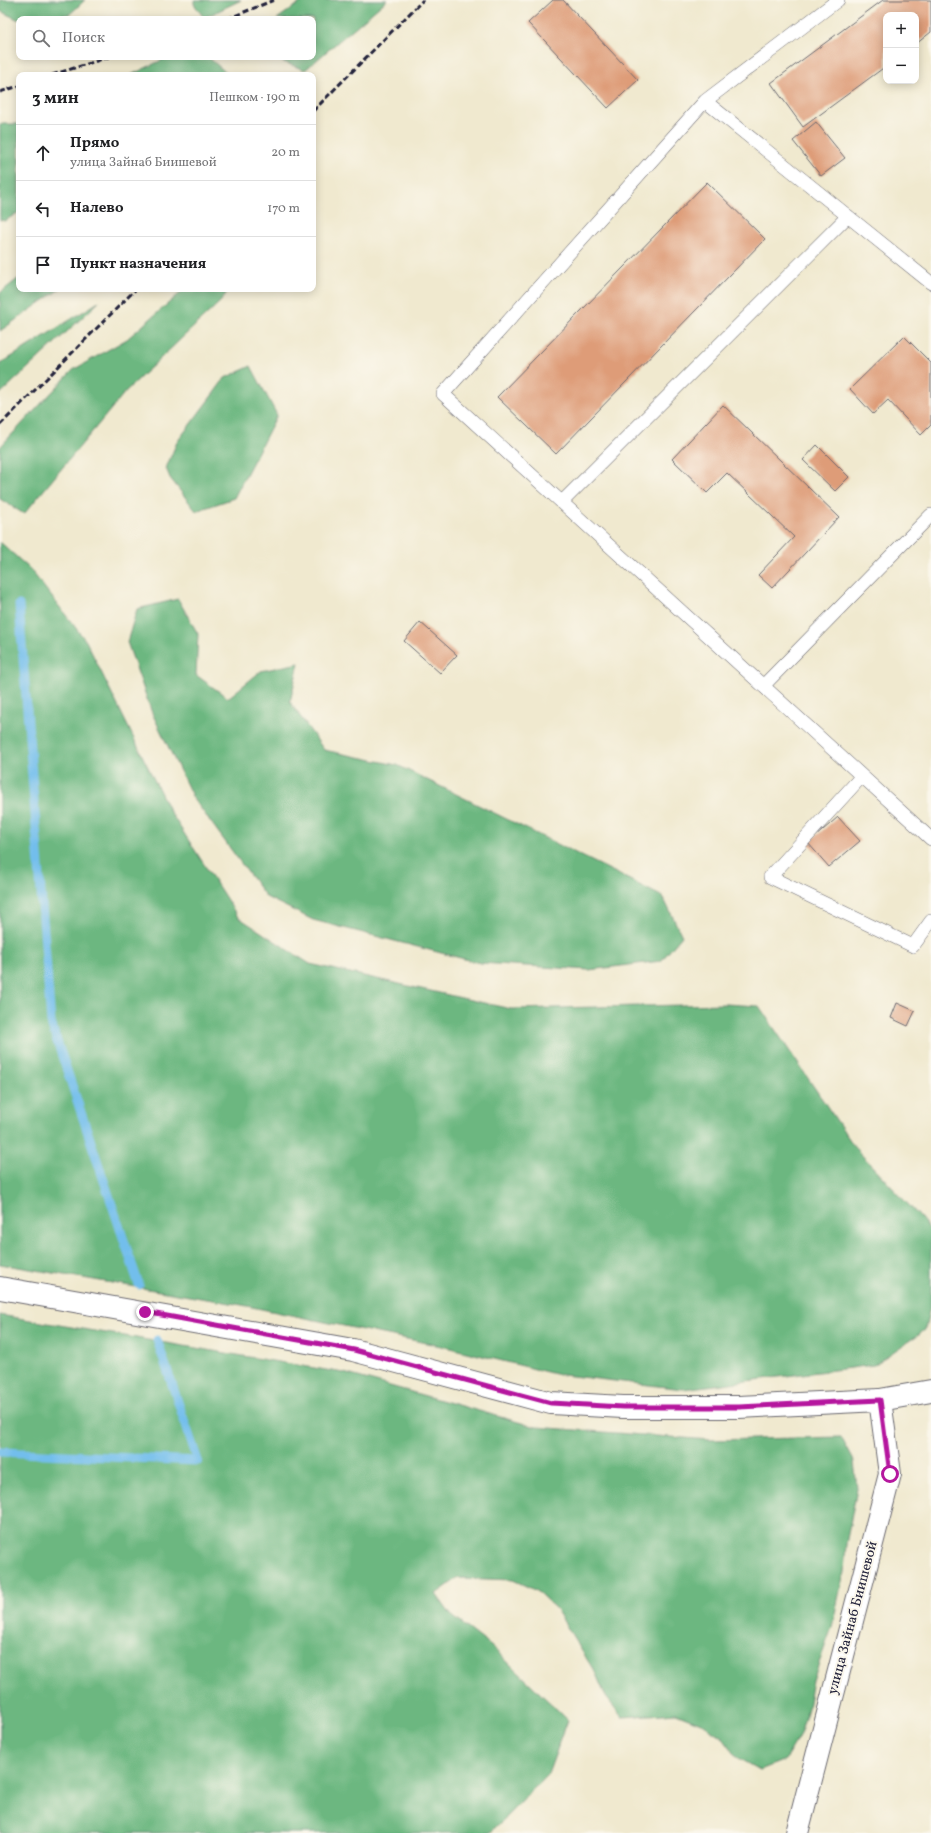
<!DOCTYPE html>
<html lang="ru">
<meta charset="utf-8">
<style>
:root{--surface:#fff;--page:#f2f2f2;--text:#202124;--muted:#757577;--line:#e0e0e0}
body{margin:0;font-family:Vollkorn,serif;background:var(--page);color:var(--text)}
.controls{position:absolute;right:12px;top:12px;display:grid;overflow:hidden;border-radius:8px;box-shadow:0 2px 10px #0003}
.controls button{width:36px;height:36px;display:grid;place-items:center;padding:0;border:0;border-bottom:1px solid var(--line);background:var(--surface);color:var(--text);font:20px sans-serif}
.stop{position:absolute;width:12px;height:12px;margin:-9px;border:3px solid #b5179e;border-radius:50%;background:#fff}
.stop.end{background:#b5179e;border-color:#fff;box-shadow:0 1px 4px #0008}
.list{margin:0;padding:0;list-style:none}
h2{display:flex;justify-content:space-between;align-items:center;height:52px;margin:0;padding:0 16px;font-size:17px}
h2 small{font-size:13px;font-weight:400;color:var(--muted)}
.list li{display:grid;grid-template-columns:26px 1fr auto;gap:12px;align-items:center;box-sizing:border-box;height:56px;padding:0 16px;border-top:1px solid var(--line)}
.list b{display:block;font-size:15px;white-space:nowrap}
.list p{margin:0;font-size:13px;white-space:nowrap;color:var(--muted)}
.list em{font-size:13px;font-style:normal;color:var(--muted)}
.icon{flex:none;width:22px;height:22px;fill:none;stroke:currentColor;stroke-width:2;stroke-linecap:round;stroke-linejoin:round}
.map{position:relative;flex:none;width:931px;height:1833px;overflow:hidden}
.search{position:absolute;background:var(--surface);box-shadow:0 2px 10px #0003;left:16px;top:16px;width:300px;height:44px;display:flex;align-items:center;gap:10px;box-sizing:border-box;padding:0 14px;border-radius:8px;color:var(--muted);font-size:15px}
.panel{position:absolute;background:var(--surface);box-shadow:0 2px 10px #0003;left:16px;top:72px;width:300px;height:220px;border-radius:8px}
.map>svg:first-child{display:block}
.forest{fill:#6cb780;stroke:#476c5e}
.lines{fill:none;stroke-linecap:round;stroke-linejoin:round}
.stream{stroke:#72beec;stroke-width:9}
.building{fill:#de9c78}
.lane-casing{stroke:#6a686f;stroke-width:14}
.street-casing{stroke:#6a686f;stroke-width:24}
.secondary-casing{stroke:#6a686f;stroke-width:24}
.lane{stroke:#fff;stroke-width:13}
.street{stroke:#fff;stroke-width:22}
.secondary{stroke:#fff;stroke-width:22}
.rail{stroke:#22223b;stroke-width:3;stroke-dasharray:6 3;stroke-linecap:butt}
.route{stroke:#b5179e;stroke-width:5}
.labels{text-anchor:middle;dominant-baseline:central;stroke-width:4;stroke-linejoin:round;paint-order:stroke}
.street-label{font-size:14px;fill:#22223b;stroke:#fbf7ec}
</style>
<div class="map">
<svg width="931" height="1833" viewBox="0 0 931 1833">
<rect width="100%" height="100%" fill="#fbf7ec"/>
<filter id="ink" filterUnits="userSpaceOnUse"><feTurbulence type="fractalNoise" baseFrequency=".025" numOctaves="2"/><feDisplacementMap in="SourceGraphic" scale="8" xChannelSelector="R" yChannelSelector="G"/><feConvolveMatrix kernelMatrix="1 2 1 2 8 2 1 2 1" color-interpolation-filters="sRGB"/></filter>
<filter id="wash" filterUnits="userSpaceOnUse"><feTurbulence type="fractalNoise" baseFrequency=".012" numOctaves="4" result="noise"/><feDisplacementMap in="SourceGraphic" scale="16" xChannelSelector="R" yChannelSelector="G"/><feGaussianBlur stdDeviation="0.9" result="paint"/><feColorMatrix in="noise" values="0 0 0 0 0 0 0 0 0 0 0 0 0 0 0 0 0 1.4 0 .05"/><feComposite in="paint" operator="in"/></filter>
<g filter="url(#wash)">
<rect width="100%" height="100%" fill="#f0e9cf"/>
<path class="forest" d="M0 0H85L70 14 35 19H19V20L0 11Z
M194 0H241L204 18 194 4Z
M304 0H387L305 70 270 57H313V19H277Z
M168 57H208L229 75H131Z
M0 124H19V212L5 221 0 220Z
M19 278V289H60L0 331V293Z
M185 289H229L221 301 126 391 24 514 0 499V447L73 370 127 339Z
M100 301 0 394V364Z
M251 366 277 415 234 498 196 511 170 478 166 468 177 442 225 378Z
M0 542 30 569 86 641 169 810 238 917 310 964 511 1009 725 1004 759 1006 856 1149 920 1217 931 1231V1302L925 1330 874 1365 683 1389 555 1374 446 1347 242 1305 0 1264Z
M178 599 198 634 196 675 228 698 261 671 299 663 290 702 324 750 397 765 616 873 663 897 682 936 661 961 589 970 480 963 313 920 266 897 193 798 152 713 127 642 137 609Z
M0 1315 344 1373 536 1427 710 1440 841 1437 854 1461 857 1489 846 1544 844 1572 832 1627 813 1680 808 1708 800 1735 785 1760 760 1770 737 1757 722 1737 701 1723 676 1713 622 1717 606 1697 596 1674 556 1609 537 1591 513 1580 458 1578 436 1594 451 1615 492 1647 568 1720 548 1774 490 1833H0Z"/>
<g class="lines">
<path class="stream" d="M19 605 51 1023 139 1285
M0 1452 198 1461 157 1340"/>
</g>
<g id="blocks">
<path class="building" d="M553 0H563L638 80 608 108 528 23Z
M883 0H931V32L916 44V15H886V66L803 127 771 83Z
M816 122 845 158 821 176 793 141Z
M707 182 765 239 556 454 497 397Z
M904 336 931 363V425L921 435 888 400 873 414 850 389Z
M723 405 839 517 772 588 758 575 794 537 727 473 707 493 672 459Z
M817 445 849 477 835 491 803 460Z
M420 622 457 655 440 673 404 641Z
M838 817 860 841 829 867 808 843Z
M897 1003 915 1011 908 1026 891 1018Z"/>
</g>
</g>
<g filter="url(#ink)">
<use href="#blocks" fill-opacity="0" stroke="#6a686f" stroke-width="1"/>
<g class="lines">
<g class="lane-casing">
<path id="lane" d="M838 0 705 101 931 283
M705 101 443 394 931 839
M562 502 848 216
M763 686 931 515
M862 776 770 877 913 946 931 921"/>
</g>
<g class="street-casing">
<path id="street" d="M797 1833 890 1474 880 1400"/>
</g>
<g class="secondary-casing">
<path id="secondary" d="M0 1288 353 1350 551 1403 623 1407H739L880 1400 931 1391"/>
</g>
<use href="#lane" class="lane"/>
<use href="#street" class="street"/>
<use href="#secondary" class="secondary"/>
<path class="rail" d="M227 19 274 0
M52 75 109 57
M0 92 19 86
M313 111 423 0
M0 425 136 289"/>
</g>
</g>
<g class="lines" filter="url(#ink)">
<path class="route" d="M145 1312 354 1350 551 1403 623 1407H739L880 1400 890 1474"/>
</g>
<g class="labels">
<g class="street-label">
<text transform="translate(853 1618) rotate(-75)">улица Зайнаб Биишевой</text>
</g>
</g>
</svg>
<div class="controls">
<button>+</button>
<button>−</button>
</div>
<div class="stop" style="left:890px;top:1474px"></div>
<div class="stop end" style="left:145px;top:1312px"></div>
<div class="search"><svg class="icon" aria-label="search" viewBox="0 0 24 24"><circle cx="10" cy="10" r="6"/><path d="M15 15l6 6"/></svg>Поиск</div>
<section class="panel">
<h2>3 мин<small>Пешком · 190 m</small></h2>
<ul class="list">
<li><svg class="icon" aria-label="ahead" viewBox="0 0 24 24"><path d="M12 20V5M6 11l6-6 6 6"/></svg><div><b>Прямо</b><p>улица Зайнаб Биишевой</p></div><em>20 m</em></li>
<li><svg class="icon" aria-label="left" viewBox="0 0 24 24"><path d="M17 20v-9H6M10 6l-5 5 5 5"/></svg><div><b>Налево</b></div><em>170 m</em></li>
<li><svg class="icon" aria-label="arrive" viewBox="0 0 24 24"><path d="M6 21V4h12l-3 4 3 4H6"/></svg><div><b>Пункт назначения</b></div></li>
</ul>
</section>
</div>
